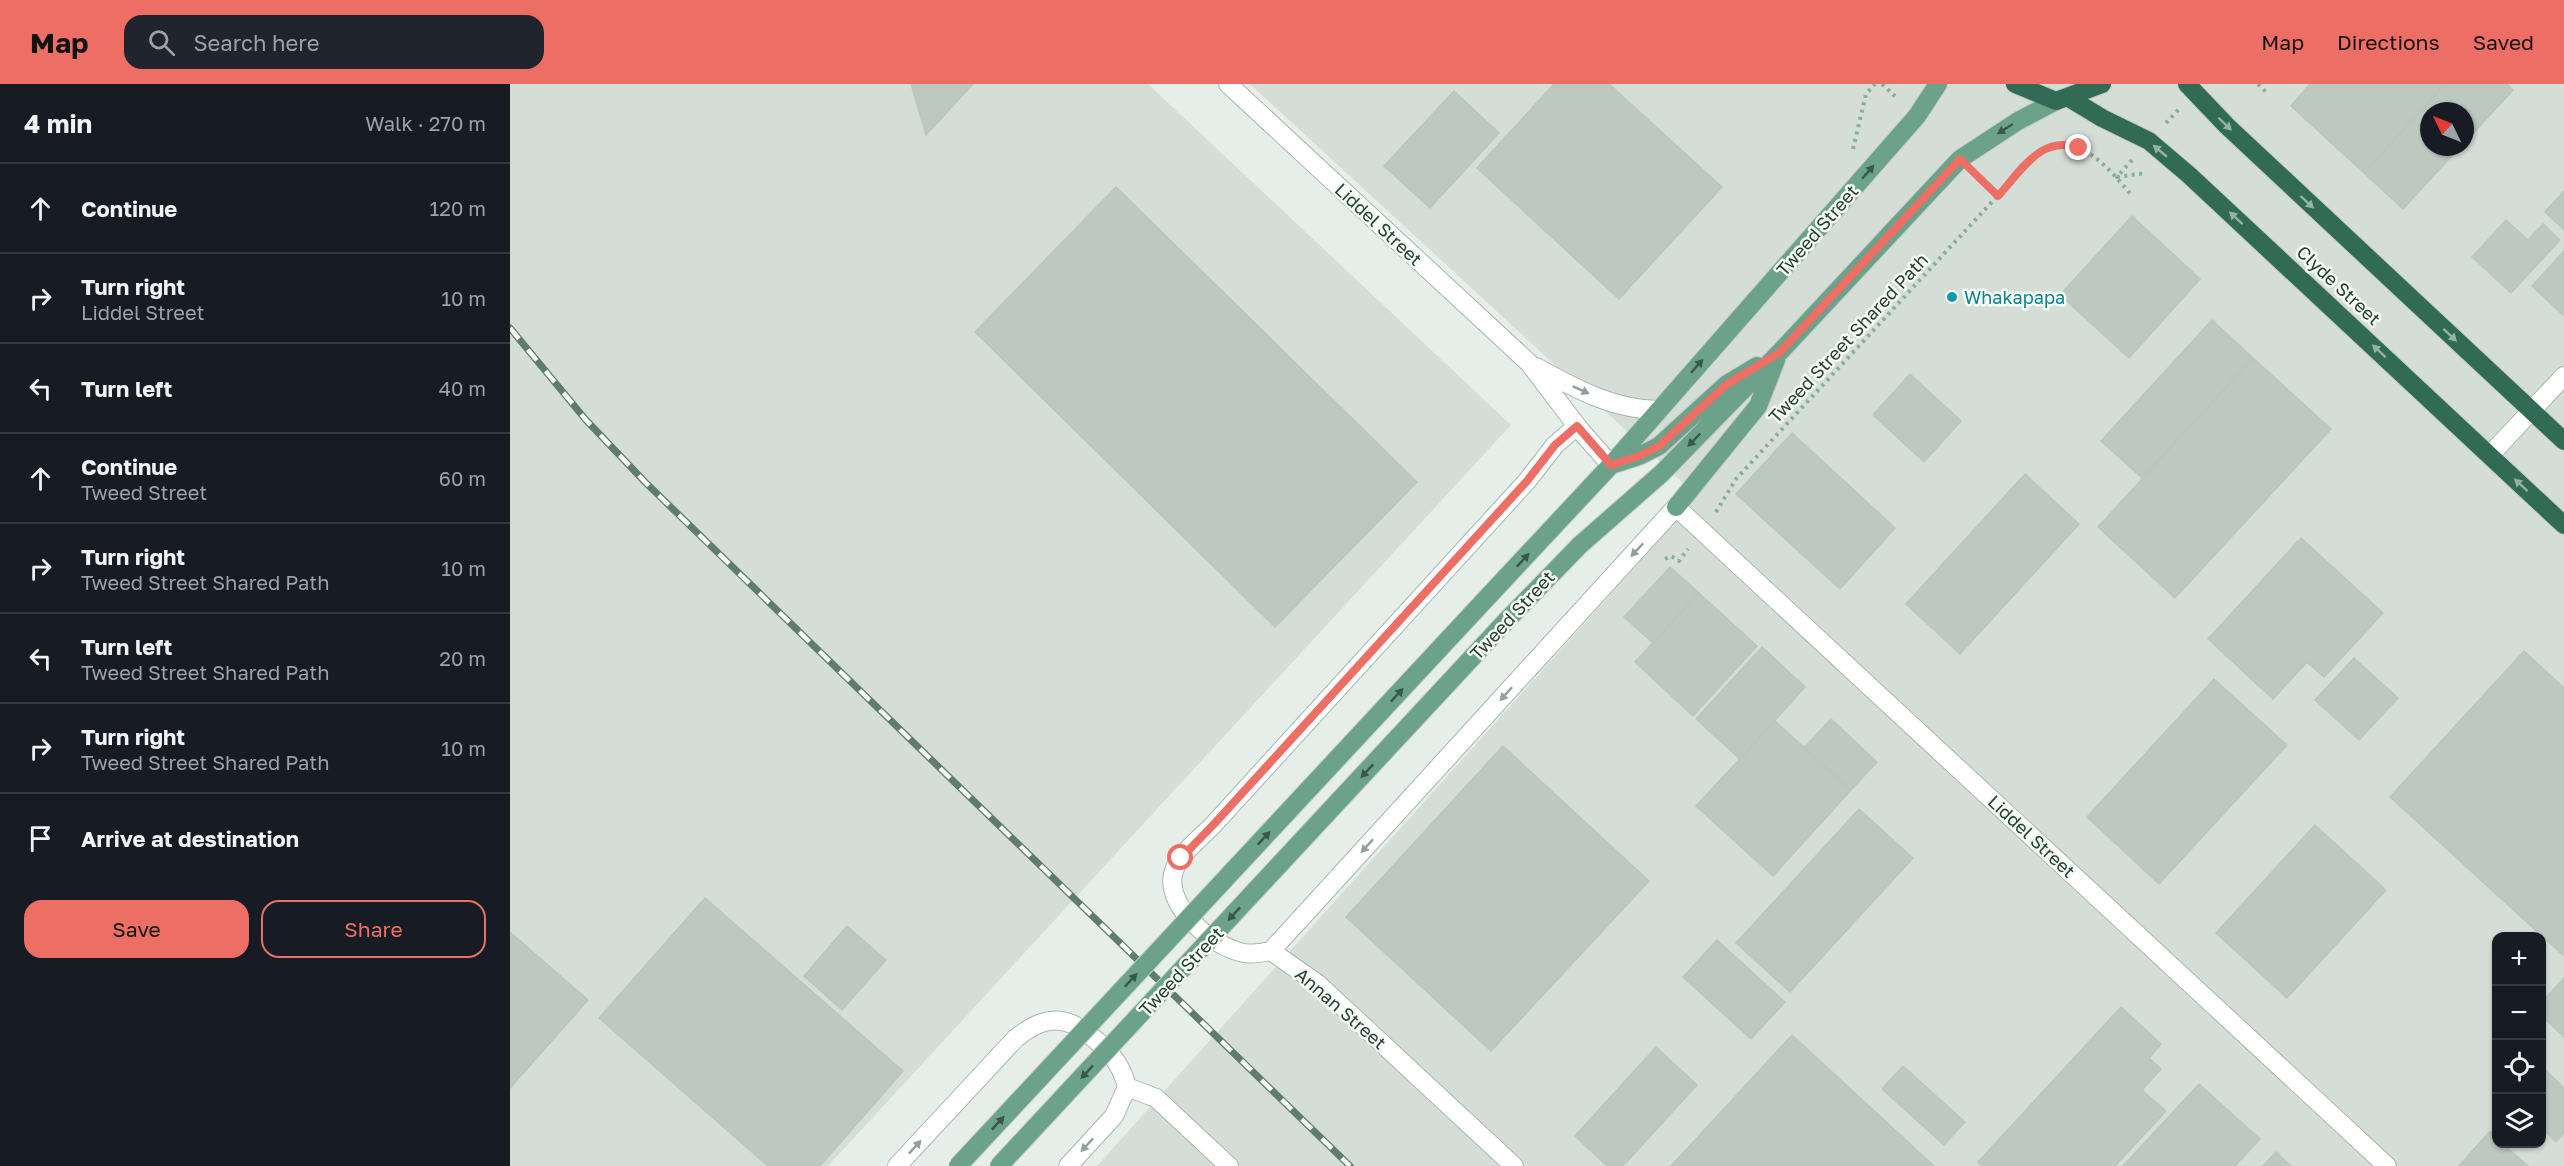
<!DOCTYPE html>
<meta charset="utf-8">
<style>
:root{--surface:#171b24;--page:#20242c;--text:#f1f3f6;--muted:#9ea1a6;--line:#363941;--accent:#ed6e65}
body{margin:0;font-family:"Golos Text",sans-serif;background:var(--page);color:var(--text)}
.controls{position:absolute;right:18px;bottom:18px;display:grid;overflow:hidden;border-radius:12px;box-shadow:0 2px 4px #0004}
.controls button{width:54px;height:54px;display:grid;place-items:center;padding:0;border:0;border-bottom:2px solid var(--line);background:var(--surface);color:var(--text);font:30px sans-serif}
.compass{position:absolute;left:1910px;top:18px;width:54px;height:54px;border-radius:50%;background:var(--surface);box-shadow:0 2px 4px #0004;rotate:313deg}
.stop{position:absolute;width:18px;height:18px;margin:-14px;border:4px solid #ed6e65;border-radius:50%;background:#fff}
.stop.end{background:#ed6e65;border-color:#fff;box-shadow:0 2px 6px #0008}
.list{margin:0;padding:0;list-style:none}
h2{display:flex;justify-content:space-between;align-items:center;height:78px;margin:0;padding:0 24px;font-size:26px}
h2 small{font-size:20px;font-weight:400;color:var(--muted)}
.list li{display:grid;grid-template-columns:39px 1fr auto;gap:18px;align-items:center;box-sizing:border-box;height:90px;padding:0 24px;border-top:2px solid var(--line)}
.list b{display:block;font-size:22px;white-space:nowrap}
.list p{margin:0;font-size:20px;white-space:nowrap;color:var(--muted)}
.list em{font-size:20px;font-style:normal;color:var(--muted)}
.actions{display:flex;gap:12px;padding:18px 24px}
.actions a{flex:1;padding:14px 0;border:2px solid var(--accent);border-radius:18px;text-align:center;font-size:21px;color:var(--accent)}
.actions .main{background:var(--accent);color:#111}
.icon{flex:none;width:33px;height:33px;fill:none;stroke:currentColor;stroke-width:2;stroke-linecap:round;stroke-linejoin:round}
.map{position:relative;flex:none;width:2054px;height:1082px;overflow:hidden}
header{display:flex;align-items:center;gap:36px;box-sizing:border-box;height:84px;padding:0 30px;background:var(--accent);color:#111}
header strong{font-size:28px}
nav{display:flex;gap:33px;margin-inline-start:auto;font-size:21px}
.search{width:420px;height:54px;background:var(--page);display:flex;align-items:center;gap:15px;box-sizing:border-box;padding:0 21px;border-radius:18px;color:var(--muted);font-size:22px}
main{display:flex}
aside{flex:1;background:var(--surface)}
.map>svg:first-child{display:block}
.built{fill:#d4ded7;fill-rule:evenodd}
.building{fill:#bbc9c1;stroke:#b8c7be;stroke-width:1.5}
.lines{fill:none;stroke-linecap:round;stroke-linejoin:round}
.minor-casing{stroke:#a8b6af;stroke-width:20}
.major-casing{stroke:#c2cac6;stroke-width:20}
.highway-casing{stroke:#c2cac6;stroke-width:20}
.path{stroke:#87b09c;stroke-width:4;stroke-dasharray:3 4.5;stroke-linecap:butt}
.minor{stroke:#fff;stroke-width:18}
.major{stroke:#6ca28a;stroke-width:18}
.highway{stroke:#316b55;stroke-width:18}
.rail-casing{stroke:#607b6f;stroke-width:7}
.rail{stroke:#f6faf7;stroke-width:4.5;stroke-dasharray:14;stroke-linecap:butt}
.major-bridge-casing{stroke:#c2cac6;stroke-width:20;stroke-linecap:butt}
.major-bridge{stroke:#6ca28a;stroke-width:18}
.oneway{fill:#94b2a6}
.oneway2{fill:#37584a}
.oneway3{fill:#92a09a}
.route{stroke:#ed6e65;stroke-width:8}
.culture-dot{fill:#0f9aa8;stroke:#f6faf7;stroke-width:2}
.labels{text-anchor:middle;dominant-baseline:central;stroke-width:5;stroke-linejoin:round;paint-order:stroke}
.street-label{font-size:18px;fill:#254034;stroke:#f6faf7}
.culture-label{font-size:18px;fill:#0d838f;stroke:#f6faf7;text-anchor:start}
</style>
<header>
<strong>Map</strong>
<div class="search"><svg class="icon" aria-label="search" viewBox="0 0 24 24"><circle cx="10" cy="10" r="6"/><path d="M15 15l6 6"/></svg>Search here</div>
<nav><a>Map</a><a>Directions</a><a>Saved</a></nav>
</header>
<main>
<aside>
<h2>4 min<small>Walk · 270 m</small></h2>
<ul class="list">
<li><svg class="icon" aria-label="ahead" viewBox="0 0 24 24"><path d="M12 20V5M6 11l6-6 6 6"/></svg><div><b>Continue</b></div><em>120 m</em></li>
<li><svg class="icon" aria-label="right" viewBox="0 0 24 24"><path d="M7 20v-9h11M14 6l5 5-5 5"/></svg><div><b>Turn right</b><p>Liddel Street</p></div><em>10 m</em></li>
<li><svg class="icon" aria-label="left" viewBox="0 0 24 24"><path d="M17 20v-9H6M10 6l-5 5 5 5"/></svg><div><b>Turn left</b></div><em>40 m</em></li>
<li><svg class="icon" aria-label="ahead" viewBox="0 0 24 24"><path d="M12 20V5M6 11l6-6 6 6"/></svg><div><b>Continue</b><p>Tweed Street</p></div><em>60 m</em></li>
<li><svg class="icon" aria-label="right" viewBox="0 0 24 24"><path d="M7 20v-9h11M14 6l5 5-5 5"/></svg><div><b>Turn right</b><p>Tweed Street Shared Path</p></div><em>10 m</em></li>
<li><svg class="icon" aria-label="left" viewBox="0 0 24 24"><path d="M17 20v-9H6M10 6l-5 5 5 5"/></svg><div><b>Turn left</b><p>Tweed Street Shared Path</p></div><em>20 m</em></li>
<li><svg class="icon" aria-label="right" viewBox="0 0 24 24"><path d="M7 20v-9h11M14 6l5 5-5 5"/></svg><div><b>Turn right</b><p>Tweed Street Shared Path</p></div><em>10 m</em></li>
<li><svg class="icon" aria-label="arrive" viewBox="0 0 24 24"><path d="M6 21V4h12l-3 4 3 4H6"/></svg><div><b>Arrive at destination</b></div></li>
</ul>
<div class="actions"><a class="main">Save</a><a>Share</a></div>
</aside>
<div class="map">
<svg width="2054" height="1082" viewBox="0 0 2054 1082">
<rect width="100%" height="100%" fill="#e5eee9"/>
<path class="built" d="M0 0H638L1001 341 318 1082H0Z
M740 0H2054V1082H587L1153 452 1186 411ZM1919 27H1955V63H1919ZM1986 852H2032V1060H1986Z"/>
<path class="building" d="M401 0H463L416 51Z
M1044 0H1099L1212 103 1109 215 967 84Z
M1800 0H1935L1854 89 1781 22Z
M1935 0H1997L2003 6 1955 58V27H1919V63H1950L1893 125 1854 89Z
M944 7 989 49 920 124 874 82Z
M606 103 907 398 765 543 465 248Z
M2054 107V146L2035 128Z
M1622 132 1690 195 1619 274 1550 211Z
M1996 136 2018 156 2033 140 2050 156 2001 209 1962 173Z
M2054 167V232L2022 202Z
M1702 236 1743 274 1632 394 1591 357Z
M1743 274 1821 345 1665 514 1588 443Z
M1400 290 1451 337 1414 378 1363 331Z
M1282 349 1385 444 1330 505 1226 410Z
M1515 390 1569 440 1450 570 1396 520Z
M1791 454 1873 529 1814 593 1797 578 1763 615 1698 555Z
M1160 483 1189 509 1143 559 1114 533Z
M1189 509 1247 562 1183 632 1125 578Z
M1252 563 1295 603 1230 675 1186 635Z
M2014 567 2054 604V872L1880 713Z
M1844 574 1888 614 1849 656 1805 616Z
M1704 595 1777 661 1649 800 1577 733Z
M1321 635 1367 678 1341 706 1294 664Z
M1265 637 1341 706 1263 792 1186 722Z
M993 662 1139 797 981 967 836 833Z
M1349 725 1403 774 1280 908 1226 859Z
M1805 741 1876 806 1777 914 1706 849Z
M195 814 393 987 310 1082H258L89 934Z
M337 842 376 876 332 926 294 892Z
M0 848 78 916 0 1004Z
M1207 856 1275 918 1241 955 1173 893Z
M2054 894V953L2032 932V918Z
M1611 923 1651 960 1639 974 1651 985 1632 1006 1656 1027 1605 1082H1472L1468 1078Z
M1282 951 1424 1082H1161Z
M1146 963 1187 1001 1113 1082H1097L1065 1052Z
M1393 982 1455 1038 1434 1061 1372 1005Z
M2032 983 2054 1004V1049L2046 1058 2032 1045Z
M1689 1000 1750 1055 1725 1082H1613Z
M1980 1047 1986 1053V1060H1993L2018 1082H1949Z
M1766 1068 1781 1082H1753Z"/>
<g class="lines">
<g class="minor-casing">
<path id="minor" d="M718 0 1019 279 1070 346 1101 381
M1026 283C1064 304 1104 326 1149 326
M1980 371 2054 292
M761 867 1166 423 1877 1082
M617 1003 646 1014 719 1082
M387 1082 505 955C536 929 558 931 587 957 603 971 612 983 617 1003
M558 1082 604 1032 617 1003
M1004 1082 808 900 761 867C753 868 742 871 734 869 703 863 656 824 663 790 668 770 691 754 704 740L1017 397 1045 361 1067 342"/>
</g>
<g class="major-casing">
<path id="major" d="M1101 381 1129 372 1149 362 1217 300 1247 282
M1166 423 1248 322 1266 276
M973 518 1101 381 1407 32 1428 0
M997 536 1070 461 1152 389 1269 269 1450 75 1508 37 1546 17"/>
</g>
<g class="highway-casing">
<path id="highway" d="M1505 0 1546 17 1592 0
M1677 0 1717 42 2054 357
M1559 14 1592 34 1639 57 1679 91 2054 441"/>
</g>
<path class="path" d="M1372 0 1388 15
M1748 0 1756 8
M1656 39 1669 25
M1343 65 1356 10 1365 0
M1622 76 1607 93 1636 89
M1467 91 1488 112
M1206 428 1226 395 1529 67C1566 44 1600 85 1622 112
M1155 475 1161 472 1169 477 1178 465"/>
<use href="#minor" class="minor"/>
<use href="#major" class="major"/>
<use href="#highway" class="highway"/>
<g class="rail-casing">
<path id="rail" d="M0 244 76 336 135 398 840 1082"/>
</g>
<use href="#rail" class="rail"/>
<g class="major-bridge-casing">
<path id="major-bridge" d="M448 1082 973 518
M489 1082 997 536"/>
</g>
<use href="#major-bridge" class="major-bridge"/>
</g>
<defs><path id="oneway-solid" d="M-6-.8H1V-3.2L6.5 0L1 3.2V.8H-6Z" transform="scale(1.5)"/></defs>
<g class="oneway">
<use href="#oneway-solid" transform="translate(1715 40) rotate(44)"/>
<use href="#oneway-solid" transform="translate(1650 67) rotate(-140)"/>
<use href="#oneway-solid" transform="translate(1797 118) rotate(43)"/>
<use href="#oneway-solid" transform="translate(1726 134) rotate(-137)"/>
<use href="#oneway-solid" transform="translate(1940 251) rotate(43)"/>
<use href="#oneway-solid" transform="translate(1869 267) rotate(-137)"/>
<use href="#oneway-solid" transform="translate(2011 401) rotate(-137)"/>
</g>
<g class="oneway2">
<use href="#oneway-solid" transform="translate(1495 45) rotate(148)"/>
<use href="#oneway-solid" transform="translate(1358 88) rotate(-49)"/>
<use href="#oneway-solid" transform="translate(1187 282) rotate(-49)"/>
<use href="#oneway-solid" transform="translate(1184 356) rotate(134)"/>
<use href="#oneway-solid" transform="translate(1013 476) rotate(-47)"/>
<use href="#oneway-solid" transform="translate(887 611) rotate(-47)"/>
<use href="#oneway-solid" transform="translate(857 687) rotate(133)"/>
<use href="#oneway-solid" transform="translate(754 754) rotate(-47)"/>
<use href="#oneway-solid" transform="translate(724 830) rotate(133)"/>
<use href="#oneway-solid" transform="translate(621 896) rotate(-47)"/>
<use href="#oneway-solid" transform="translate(577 988) rotate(133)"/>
<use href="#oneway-solid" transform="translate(488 1039) rotate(-47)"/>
</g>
<g class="oneway3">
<use href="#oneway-solid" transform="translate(1071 306) rotate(24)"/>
<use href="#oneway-solid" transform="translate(1127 466) rotate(133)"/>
<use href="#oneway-solid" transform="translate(996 610) rotate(132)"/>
<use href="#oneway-solid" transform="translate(857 762) rotate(132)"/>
<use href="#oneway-solid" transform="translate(577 1061) rotate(133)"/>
<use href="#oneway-solid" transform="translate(405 1063) rotate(-47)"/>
</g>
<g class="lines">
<path class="route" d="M671 774 704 740 1017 397 1045 361 1067 342 1101 381 1129 372 1149 362 1217 300 1269 269 1450 75 1488 112C1511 87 1531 50 1569 64"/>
</g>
<circle class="culture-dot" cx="1442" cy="213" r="6"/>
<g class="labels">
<g class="street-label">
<text transform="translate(869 140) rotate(43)">Liddel Street</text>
<text transform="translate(1307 146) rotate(-49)">Tweed Street</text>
<text transform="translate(1829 201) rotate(43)">Clyde Street</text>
<text transform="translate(1338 254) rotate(-47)">Tweed Street Shared Path</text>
<text transform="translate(1002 531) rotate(-47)">Tweed Street</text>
<text transform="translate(1522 752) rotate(43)">Liddel Street</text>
<text transform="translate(671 887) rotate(-47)">Tweed Street</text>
<text transform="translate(831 924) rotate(41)">Annan Street</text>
</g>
<g class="culture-label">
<text x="1454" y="213">Whakapapa</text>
</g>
</g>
</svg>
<div class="controls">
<button>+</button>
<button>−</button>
<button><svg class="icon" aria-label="locate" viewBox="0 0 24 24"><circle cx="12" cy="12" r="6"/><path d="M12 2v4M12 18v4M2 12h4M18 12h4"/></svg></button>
<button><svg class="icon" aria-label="layers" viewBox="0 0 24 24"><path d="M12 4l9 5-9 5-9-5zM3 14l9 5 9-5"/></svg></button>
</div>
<svg class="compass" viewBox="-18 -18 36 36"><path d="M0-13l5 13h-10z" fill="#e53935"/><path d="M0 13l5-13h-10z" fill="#9ea1a6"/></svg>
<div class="stop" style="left:671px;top:774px"></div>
<div class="stop end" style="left:1569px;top:64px"></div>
</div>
</main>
